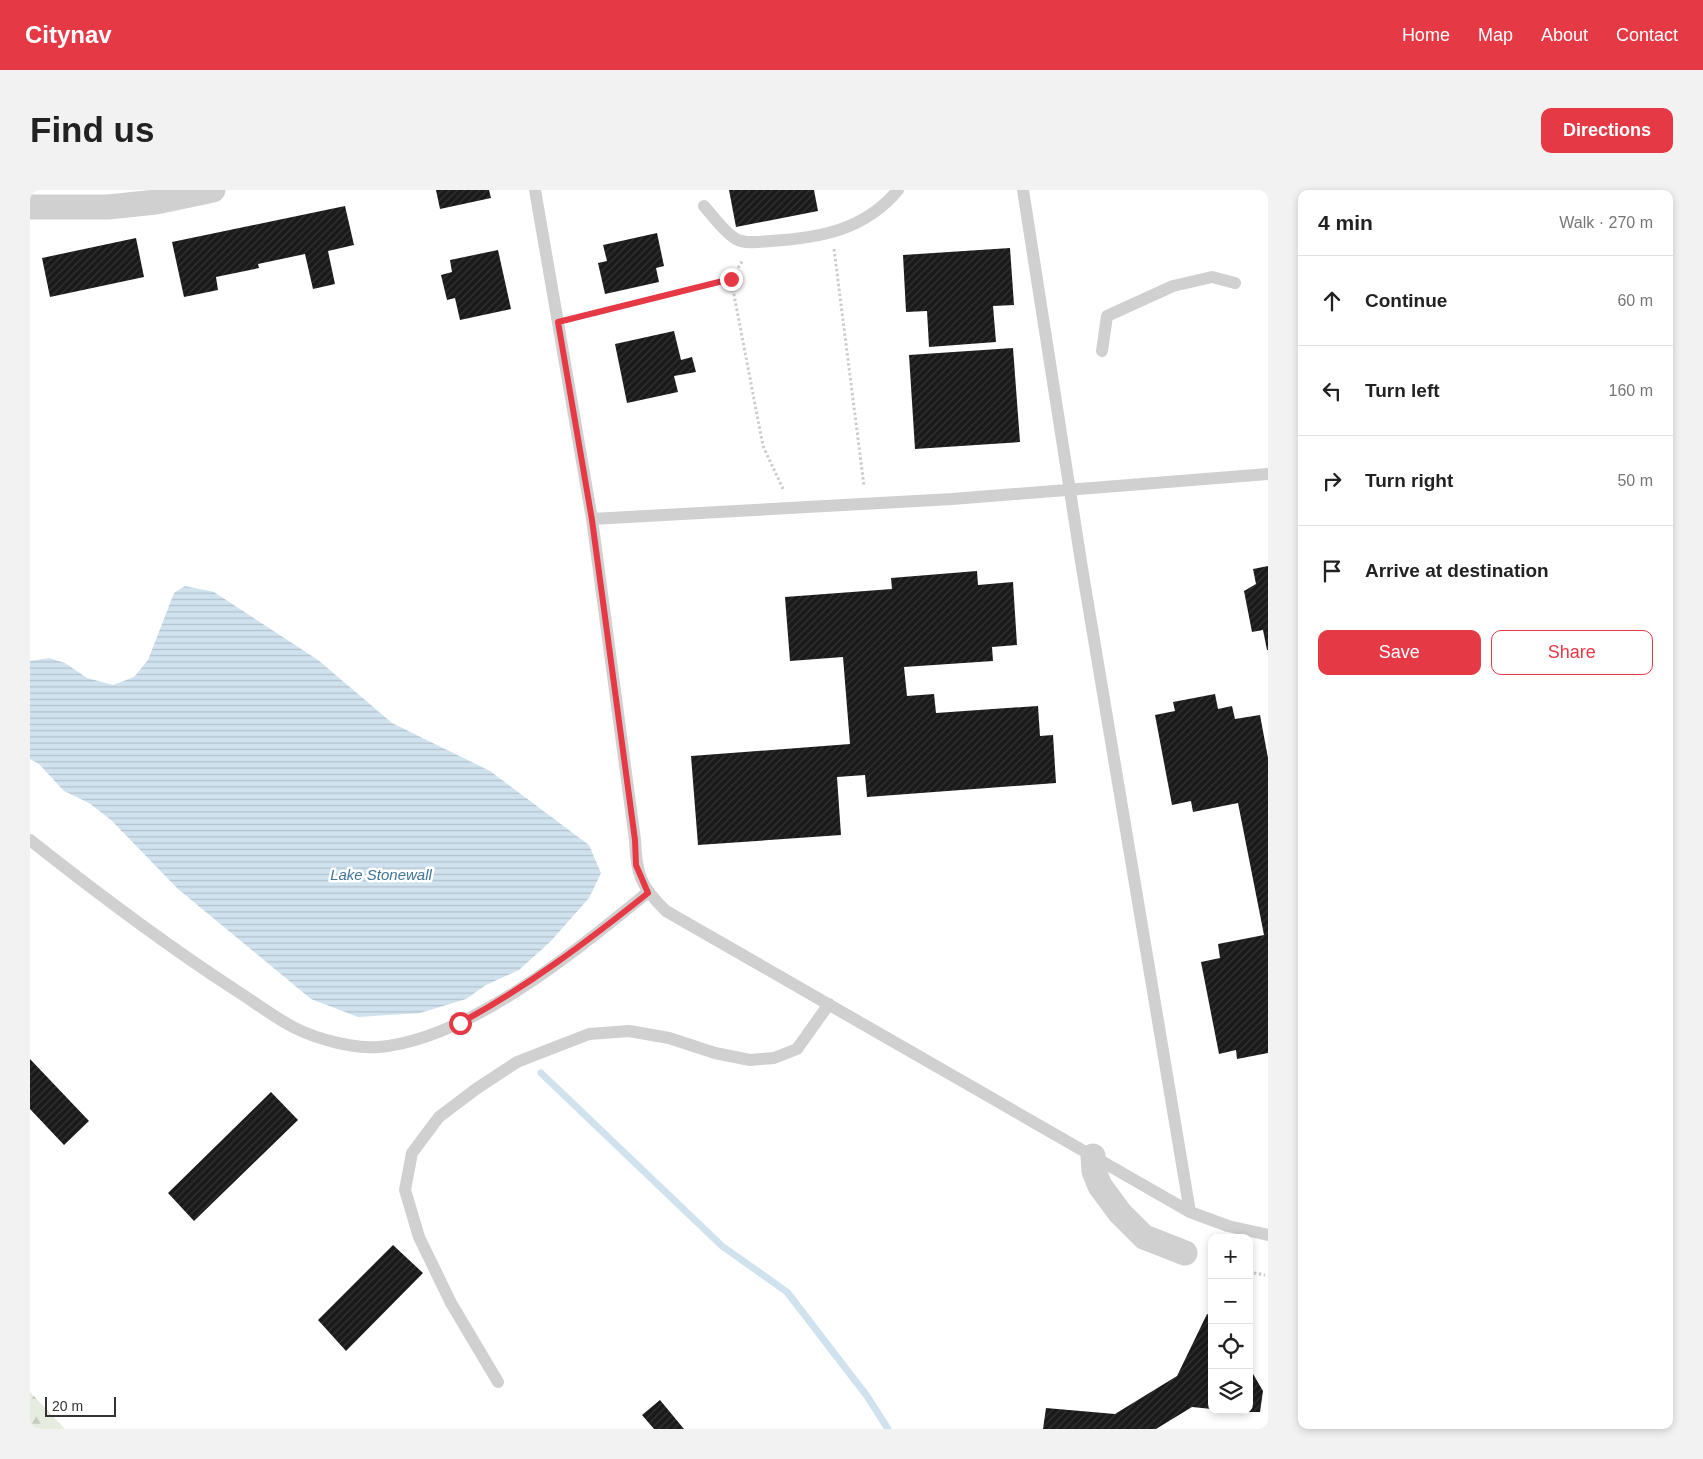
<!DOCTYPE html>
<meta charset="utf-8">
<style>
:root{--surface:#fff;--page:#f2f2f2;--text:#222;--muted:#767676;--line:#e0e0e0;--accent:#e63946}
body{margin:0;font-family:Arial,sans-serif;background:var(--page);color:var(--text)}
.controls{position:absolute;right:15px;bottom:15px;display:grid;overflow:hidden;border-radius:10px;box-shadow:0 2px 8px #0003}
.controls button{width:45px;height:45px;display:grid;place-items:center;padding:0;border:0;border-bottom:1px solid var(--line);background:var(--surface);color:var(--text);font:25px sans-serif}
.scale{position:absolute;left:15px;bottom:12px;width:71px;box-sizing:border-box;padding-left:5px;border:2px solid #333;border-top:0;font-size:14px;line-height:18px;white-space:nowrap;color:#333;-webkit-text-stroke:4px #fff;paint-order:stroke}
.stop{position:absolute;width:15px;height:15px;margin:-11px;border:4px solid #e63946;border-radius:50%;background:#fff}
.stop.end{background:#e63946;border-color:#fff;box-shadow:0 1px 5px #0008}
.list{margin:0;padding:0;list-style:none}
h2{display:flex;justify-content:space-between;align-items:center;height:65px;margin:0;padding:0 20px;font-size:21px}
h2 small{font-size:16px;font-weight:400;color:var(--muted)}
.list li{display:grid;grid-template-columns:32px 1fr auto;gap:15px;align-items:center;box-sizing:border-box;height:90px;padding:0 20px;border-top:1px solid var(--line)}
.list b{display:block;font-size:19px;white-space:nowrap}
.list em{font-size:16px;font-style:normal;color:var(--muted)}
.actions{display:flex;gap:10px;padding:15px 20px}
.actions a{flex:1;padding:11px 0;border:1px solid var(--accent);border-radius:10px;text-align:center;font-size:18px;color:var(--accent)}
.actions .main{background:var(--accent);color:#fff}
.icon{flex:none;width:28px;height:28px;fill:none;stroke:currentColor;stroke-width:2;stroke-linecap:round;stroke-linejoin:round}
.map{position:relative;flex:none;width:1238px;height:1239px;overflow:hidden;border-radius:10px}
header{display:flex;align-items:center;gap:30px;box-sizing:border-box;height:70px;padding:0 25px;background:var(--accent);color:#fff}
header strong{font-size:24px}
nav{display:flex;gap:28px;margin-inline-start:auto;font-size:18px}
.intro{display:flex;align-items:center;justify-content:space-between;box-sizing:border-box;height:120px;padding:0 30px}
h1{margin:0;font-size:35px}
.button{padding:12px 22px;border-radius:10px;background:var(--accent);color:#fff;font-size:18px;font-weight:700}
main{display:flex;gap:30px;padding:0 30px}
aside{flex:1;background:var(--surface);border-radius:10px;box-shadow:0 2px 8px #0003}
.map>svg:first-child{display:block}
.forest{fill:url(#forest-firs)}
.water{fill:url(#water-rules)}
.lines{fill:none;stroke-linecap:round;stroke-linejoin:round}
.stream{stroke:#cfe2ee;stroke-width:7}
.building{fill:url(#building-hatch)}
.path{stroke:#cdcdcd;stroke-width:3;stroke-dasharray:2.5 2.5;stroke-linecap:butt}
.lane{stroke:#d0d0d0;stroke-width:12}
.street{stroke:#d0d0d0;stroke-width:25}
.route{stroke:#e63946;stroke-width:6}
.labels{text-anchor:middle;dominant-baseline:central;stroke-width:5;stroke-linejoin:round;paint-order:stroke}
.water-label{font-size:15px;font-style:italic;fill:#3f7597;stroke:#fff}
</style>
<header>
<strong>Citynav</strong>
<nav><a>Home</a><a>Map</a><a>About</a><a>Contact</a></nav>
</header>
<div class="intro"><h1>Find us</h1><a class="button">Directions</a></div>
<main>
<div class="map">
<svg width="1238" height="1239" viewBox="0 0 1238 1239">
<defs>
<pattern id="forest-firs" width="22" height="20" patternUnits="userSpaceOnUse" patternTransform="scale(1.25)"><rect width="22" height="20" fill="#e6ecdf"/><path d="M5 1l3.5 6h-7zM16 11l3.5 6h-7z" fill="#c6cbc0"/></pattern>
<pattern id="water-rules" width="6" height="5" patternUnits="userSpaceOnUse" patternTransform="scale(1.25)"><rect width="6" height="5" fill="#cfe2ee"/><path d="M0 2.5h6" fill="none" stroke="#b2c2cd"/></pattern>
<pattern id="building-hatch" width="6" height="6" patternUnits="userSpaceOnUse" patternTransform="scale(1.25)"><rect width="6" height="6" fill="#1a1a1a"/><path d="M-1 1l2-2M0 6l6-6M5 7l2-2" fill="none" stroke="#333"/></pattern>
</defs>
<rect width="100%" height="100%" fill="#fff"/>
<path class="forest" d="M0 1202 35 1239H0Z"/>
<path class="water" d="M155 396 184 402 288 470 362 533 460 581 559 655 571 683 559 708 520 752 489 780 456 795 436 809 390 823 328 827 281 809 148 699 81 630 59 613 34 601 9 574 0 569V471L19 468 35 473 57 488 83 495 104 487 118 470 144 403Z"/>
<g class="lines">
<path class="stream" d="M511 883 692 1056 757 1102 837 1206 858 1239"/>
</g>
<path class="building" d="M406 0H459L461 8 410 19Z
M699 0H784L788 21 706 37Z
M315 16 324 55 298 61 305 94 283 99 275 64 228 74 229 78 186 87 188 100 154 107 142 52Z
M627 43 634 76 626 78 629 92 575 104 568 73 577 71 573 55Z
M106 48 114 87 20 107 12 68Z
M980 58 984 115 963 116 966 152 899 157 897 121 876 122 873 65Z
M468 60 481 119 430 130 425 108 417 110 411 85 422 82 420 70Z
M644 141 651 170 662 167 666 182 644 186 648 202 597 213 585 154Z
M983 158 990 252 885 259 879 165Z
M1238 376V460H1237L1233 440 1222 442 1214 401 1226 394 1223 379Z
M947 381 948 395 983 392 987 455 962 457 963 471 874 477 877 506 904 504 906 523 1008 516 1010 546 1023 545 1026 593 837 607 835 585 807 587 811 645 668 655 661 566 820 554 813 467 760 471 755 407 862 399 861 388Z
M1185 504 1188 519 1202 516 1205 529 1230 525 1238 568V863L1207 869 1206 860 1189 864 1171 772 1190 768 1188 754 1234 745 1208 613 1163 622 1161 611 1142 615 1125 525 1145 521 1143 512Z
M0 869 59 931 34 955 0 919Z
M241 902 268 930 164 1031 138 1003Z
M363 1055 393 1083 316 1161 288 1130Z
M1177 1124 1182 1126V1219L1162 1217 1126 1239H1013L1016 1218 1085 1224 1147 1186Z
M1219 1177 1233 1201 1230 1222H1219Z
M630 1210 654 1239H624L612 1225Z"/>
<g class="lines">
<path class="path" d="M804 59 834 296
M701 89 733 256 754 301
M544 128 701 89 713 70
M1219 1082 1235 1085"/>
<path class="lane" d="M505 0 562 329 605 650C606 684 611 697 636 721L1160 1022
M993 0 1052 378 1160 1022 1198 1036 1238 1045
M674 16C683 26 694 42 706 49 715 54 730 52 740 51 790 48 835 40 868 0
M1072 161 1077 126 1143 96 1182 87 1205 93
M562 329 922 309 1238 284
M0 650C67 703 136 755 207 801 226 813 245 828 265 838 287 849 323 859 349 857 440 849 548 759 617 703
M468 1192 421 1113 389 1047 375 1000 382 963 409 927 446 899 487 872 559 844 599 841 639 848 685 863 720 870 744 868 767 859 799 814"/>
<path class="street" d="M0 17H78L126 12 183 0
M1063 966 1064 981 1070 996 1090 1023 1114 1047 1155 1063"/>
</g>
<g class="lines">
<path class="route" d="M430 833C497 797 558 751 618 703L606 675 605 650 562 330 528 132 701 89"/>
</g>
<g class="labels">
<g class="water-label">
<text x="351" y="684">Lake Stonewall</text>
</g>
</g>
</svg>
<div class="controls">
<button>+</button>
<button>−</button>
<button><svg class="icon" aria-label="locate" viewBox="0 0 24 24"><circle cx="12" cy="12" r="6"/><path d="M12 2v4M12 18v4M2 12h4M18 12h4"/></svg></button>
<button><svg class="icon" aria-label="layers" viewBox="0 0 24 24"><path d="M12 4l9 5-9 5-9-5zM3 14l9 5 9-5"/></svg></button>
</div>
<div class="scale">20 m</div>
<div class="stop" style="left:430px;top:833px"></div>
<div class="stop end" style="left:701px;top:89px"></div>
</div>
<aside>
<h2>4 min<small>Walk · 270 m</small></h2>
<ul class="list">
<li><svg class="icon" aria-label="ahead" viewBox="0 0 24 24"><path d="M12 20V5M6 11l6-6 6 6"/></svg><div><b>Continue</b></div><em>60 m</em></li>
<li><svg class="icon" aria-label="left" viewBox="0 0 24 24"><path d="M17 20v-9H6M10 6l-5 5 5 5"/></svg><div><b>Turn left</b></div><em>160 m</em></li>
<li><svg class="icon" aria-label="right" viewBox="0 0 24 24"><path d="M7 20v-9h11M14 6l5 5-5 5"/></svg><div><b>Turn right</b></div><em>50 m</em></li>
<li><svg class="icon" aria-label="arrive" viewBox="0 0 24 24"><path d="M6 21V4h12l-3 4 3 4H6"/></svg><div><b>Arrive at destination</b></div></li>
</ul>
<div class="actions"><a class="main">Save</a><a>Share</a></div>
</aside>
</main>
